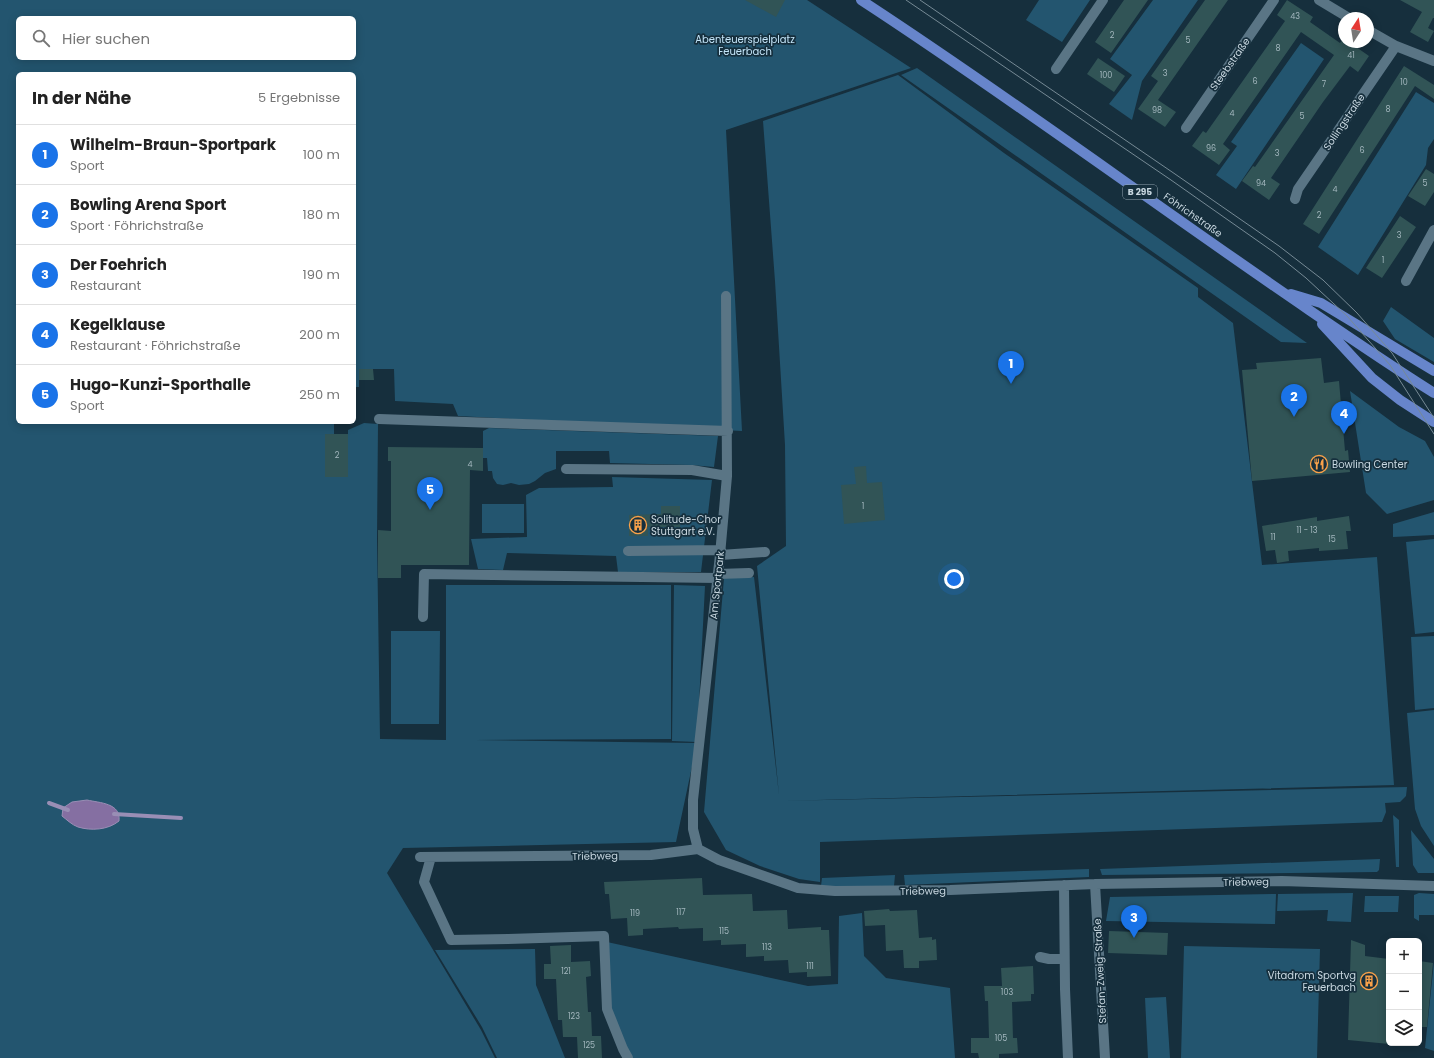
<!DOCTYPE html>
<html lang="de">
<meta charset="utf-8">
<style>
:root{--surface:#fff;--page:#f2f2f2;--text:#222;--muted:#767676;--line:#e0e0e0;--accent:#1a73e8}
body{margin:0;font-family:Poppins,sans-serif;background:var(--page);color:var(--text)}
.controls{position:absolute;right:12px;bottom:12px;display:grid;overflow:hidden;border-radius:6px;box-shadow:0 2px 10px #0003}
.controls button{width:36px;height:36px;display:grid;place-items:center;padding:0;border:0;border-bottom:1px solid var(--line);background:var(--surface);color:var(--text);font:20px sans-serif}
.compass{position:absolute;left:1338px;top:12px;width:36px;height:36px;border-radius:50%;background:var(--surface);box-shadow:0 2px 10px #0003;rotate:12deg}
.you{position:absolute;left:954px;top:579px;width:14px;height:14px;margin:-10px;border:3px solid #fff;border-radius:50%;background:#1a73e8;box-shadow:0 0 0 6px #1a73e833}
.badge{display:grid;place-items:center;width:26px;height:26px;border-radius:50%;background:var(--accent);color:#fff;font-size:13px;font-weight:700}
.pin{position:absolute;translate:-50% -33px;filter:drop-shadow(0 1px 2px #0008)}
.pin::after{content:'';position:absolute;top:21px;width:14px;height:12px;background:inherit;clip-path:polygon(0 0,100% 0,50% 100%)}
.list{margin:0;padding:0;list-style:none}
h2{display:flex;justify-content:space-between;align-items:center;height:52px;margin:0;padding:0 16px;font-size:17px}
h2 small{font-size:13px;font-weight:400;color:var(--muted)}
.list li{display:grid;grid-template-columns:26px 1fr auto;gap:12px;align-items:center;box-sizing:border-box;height:60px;padding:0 16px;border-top:1px solid var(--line)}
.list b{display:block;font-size:15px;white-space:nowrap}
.list p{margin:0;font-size:13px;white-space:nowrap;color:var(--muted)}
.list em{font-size:13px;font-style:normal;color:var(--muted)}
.icon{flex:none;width:22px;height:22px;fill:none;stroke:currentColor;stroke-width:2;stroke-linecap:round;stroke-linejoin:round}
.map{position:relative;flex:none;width:1434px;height:1058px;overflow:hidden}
.search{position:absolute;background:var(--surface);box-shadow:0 2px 10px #0003;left:16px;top:16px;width:340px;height:44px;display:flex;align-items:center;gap:10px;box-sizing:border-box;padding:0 14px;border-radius:6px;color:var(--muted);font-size:15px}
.panel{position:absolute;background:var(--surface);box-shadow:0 2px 10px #0003;left:16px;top:72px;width:340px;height:352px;border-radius:6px}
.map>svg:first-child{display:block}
.green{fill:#23556f;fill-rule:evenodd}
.water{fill:#856fa2;stroke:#998eb5}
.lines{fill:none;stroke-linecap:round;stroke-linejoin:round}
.stream{stroke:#998eb5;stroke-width:4}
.building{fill:#315456}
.minor{stroke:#5a7585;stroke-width:10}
.major{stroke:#6785cb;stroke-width:10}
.tram{stroke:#768a95;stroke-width:1}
.labels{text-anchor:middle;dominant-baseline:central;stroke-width:3.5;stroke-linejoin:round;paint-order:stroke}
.number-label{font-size:8px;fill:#a3b7be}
.shield{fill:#162f3d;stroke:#93a5b0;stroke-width:1}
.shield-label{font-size:9px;font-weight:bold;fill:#c9d8e1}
.park-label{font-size:10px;fill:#c3e4f8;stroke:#162f3d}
.street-label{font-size:10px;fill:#c9d8e1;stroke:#162f3d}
.poi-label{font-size:10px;fill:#c9d8e1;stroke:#162f3d;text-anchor:start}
</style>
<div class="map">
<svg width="1434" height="1058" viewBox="0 0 1434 1058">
<rect width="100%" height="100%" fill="#162f3d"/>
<path class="green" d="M0 0H807L911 68 726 130 742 431 458 416 453 404 395 401 394 369H359V387H354V74H18V422L334 423V434H325V476L348 477V430L364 423 378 424 377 538 380 739 446 740V585H671V739L474 740 697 743 676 842 403 848 387 873 481 1030 495 1058H0ZM18 18H354V58H18Z
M1039 0H1090L1062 42 1026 20Z
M1153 0H1198L1142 81 1132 120 1109 104 1132 75 1110 59Z
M1301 43 1324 59 1236 189 1216 175 1237 146 1231 142Z
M917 68 1307 343 1281 342 901 75Z
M898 75 1004 153 1198 288V297L1233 323 1262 565 1377 557 1394 785 779 801 1407 787 1406 796 1400 802 1385 803 1386 812 1382 822 820 842V882L799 879 760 866 726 850 704 812 724 578 754 577 779 795 757 566 786 546 785 445 775 281 763 121Z
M1416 92 1434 103V139L1428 148 1426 165 1358 275 1318 247Z
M1391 307 1434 338V362L1395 339 1383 321Z
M1350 391 1399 427 1425 441 1434 457V500L1387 514 1366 493Z
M489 428 718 436 714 467 691 465 610 463 609 451H556V469L545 473 535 481 529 484 519 485 511 483 503 485 497 484 493 478 492 471H488L487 458H483V431Z
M612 477 712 480 701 572H618L616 556 507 553 503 570 478 569 471 539 527 537 526 495 539 488 613 487Z
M482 504H524V533H482Z
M1434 512V535L1393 537V524Z
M1434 539V632L1415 634 1406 542Z
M674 585 705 586 697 742 672 741Z
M391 631H440L439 724H391Z
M1434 636V708L1415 710 1411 637Z
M1434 710V846L1421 826 1415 809 1407 713Z
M1393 815 1399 820V867H1396Z
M1411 830 1434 859V873H1418L1413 865Z
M1380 859 1379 870 1377 872 1102 875 1100 869Z
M1089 869V877L905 885 904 875Z
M895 875 894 886H821L822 878Z
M1353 893 1351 922 1327 921 1328 910 1277 911 1278 894Z
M1419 893 1434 894V915H1419V921L1414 918V895Z
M1276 894 1275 924 1106 921 1110 897Z
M1365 896H1399L1398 912H1364Z
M862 913 864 956 886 978 950 988 955 1058H629L611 1007 607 942 808 986 838 984 839 916Z
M1184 946 1320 949 1317 1058H1181Z
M535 949 536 985 565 1058H497L482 1027 435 950Z
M1434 962V1051L1425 1048Z
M1166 997 1170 1058H1148L1145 998Z"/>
<path class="water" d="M87 800C100 803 121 803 119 821 108 830 91 831 78 827 72 825 66 819 62 816L63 808 72 802Z"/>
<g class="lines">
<path class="stream" d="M49 803 68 810
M114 814 181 818"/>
</g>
<path class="building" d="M745 0H785L776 17Z
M1124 0H1148L1111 53 1095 42Z
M1205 0H1228L1158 100 1176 112 1165 127 1138 109 1158 81 1151 76Z
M1287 0 1313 17 1310 22 1340 43 1343 38 1344 42H1349L1369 56 1358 72 1350 66 1323 102 1271 178 1280 184 1269 200 1242 181 1253 166 1255 167 1334 55 1301 32 1223 144 1230 150 1219 165 1192 146 1203 131 1206 133 1285 21 1277 15Z
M1400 0H1434V18H1433L1428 28 1434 31 1428 42 1410 32 1422 12Z
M1098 58 1125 76 1114 92 1087 74Z
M1404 66 1434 85V99L1415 86 1319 234 1303 224Z
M1426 169 1434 174V192L1425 206 1408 196Z
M1400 216 1416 227 1382 278 1366 268Z
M1321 358 1324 383 1339 381 1345 451 1348 450 1350 472 1252 481 1242 370 1257 369 1256 363Z
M359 369H373L374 380H359Z
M325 434H348V477H325Z
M388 447 483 448V471L470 470 469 565H401V578H378V530L391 531V461H388Z
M866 466 867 483 882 482 885 520 844 524 841 485 856 484 854 467Z
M661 506H680V527H648V536H629V515L661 514Z
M1349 516 1351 531H1346L1348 549 1319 551V548L1288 551 1289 561 1277 563 1275 550 1266 551 1262 526 1317 517V521Z
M702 878 703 895 752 894 753 911 787 910 788 929 821 927V930H829L831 976 807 977V972L789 973 788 960 764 961V956L746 957V944L721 945V940L703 941V928L679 929 678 927 643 929V935L628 936 627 918 611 919 609 894H605L604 882Z
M889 909 890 911 917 910 919 938 932 937V940L936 939 937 960 919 961V968H904L903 950 886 951 885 925 865 926 864 911Z
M1109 931 1168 933 1167 955 1108 953Z
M1351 940 1365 945V956L1389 959V1044L1348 1040Z
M571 945V962L590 961 591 976 586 977 588 1012H591L592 1036H601L602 1058H578L577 1037H563L562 1020H558L556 979H544V964H551L550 946Z
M1419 961 1433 963 1427 1027H1419Z
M1033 966 1034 994H1031V1001L1012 1002 1013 1038H1017L1018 1053 999 1054V1058H979L978 1053H971V1038H989L988 1001H985L984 986H1002L1001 968Z"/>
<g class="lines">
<path class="minor" d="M1319 0 1349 18
M1368 30 1396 46 1434 61
M1056 69 1103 0
M1186 128 1274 0
M1295 199 1298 189 1396 46
M1406 281 1434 230
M379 419 728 431
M566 469 692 470 727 476
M628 551 721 550
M720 555 765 552
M718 574 749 573
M423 617 424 574 718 578
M698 849 693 829V800L720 555 727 476 726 296
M420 857 651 855 698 849 719 860 798 888 835 891 950 890 1095 884 1282 881 1434 886
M431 857 424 882 451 940 508 939 604 936 607 1009 623 1049 628 1058
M1095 884 1105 1058
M1064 885 1065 989 1068 1058
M1040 957 1049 959H1064"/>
<path class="major" d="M861 0C1013 99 1159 208 1309 310 1350 338 1391 366 1434 393
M1291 294 1321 303 1434 371
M1322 324 1372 378 1400 400 1434 422"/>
<path class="tram" d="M906 0 1171 180 1275 253 1306 278 1347 316 1390 365 1434 434
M920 0 1175 174 1279 246 1323 280 1357 313 1392 353 1434 418"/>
</g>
<defs>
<g id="restaurant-ring" transform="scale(0.9)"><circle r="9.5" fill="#162f3d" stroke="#f8a14a" stroke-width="1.5"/><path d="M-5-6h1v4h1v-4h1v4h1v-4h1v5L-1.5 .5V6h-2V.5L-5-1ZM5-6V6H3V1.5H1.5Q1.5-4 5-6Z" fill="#f8a14a"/></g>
<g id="building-ring" transform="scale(0.9)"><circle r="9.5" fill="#162f3d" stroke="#f8a14a" stroke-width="1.5"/><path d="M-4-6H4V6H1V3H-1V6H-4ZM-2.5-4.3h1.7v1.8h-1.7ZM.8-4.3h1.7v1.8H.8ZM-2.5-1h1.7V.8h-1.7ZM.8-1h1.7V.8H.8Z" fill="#f8a14a"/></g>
</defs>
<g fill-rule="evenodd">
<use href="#restaurant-ring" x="1319" y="464"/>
<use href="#building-ring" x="638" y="525"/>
<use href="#building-ring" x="1369" y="981"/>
</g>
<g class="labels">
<g class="number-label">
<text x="1295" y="16">43</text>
<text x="1112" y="35">2</text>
<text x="1188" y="40">5</text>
<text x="1278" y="48">8</text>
<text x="1351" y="55">41</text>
<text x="1165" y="73">3</text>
<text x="1106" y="75">100</text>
<text x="1255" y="81">6</text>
<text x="1404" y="82">10</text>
<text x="1324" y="84">7</text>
<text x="1388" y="109">8</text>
<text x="1157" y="110">98</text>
<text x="1232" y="113">4</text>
<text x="1302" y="116">5</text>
<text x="1211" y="148">96</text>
<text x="1362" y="150">6</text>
<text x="1277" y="153">3</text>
<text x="1261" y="183">94</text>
<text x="1425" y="183">5</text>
<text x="1335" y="189">4</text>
<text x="1319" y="215">2</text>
<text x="1399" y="235">3</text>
<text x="1383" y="260">1</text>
<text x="337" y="455">2</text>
<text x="470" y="464">4</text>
<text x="863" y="506">1</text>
<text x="1307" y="530">11 - 13</text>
<text x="1273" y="537">11</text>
<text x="1332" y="539">15</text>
<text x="681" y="912">117</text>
<text x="635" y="913">119</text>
<text x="724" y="931">115</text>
<text x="767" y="947">113</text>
<text x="810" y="966">111</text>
<text x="566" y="971">121</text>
<text x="1007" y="992">103</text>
<text x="574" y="1016">123</text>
<text x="1001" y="1038">105</text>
<text x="589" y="1045">125</text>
</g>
<rect class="shield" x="1123" y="185" width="34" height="14" rx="3"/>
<g class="shield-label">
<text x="1140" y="192">B 295</text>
</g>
<g class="park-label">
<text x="745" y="39">Abenteuerspielplatz<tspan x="745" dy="12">Feuerbach</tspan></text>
</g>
<g class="street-label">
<text transform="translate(1230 64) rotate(-55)">Steebstraße</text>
<text transform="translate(1344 122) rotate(-56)">Sollingstraße</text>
<text transform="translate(1193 215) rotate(35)">Föhrichstraße</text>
<text transform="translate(717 585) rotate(-84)">Am Sportpark</text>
<text transform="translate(595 856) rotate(-1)">Triebweg</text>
<text transform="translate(1246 882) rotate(-1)">Triebweg</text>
<text transform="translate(923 891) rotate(-1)">Triebweg</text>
<text transform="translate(1100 971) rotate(-93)">Stefan-Zweig-Straße</text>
</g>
<g class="poi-label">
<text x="1332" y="464">Bowling Center</text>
<text x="651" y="519">Solitude-Chor<tspan x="651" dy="12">Stuttgart e.V.</tspan></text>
<text x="1356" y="975" text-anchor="end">Vitadrom Sportvg<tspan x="1356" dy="12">Feuerbach</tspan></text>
</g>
</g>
</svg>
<div class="controls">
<button>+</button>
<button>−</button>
<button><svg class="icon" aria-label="layers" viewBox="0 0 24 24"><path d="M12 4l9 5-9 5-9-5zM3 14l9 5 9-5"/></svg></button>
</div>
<svg class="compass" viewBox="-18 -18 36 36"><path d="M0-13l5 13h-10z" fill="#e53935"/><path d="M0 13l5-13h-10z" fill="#767676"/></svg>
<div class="you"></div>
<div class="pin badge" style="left:1011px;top:384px">1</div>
<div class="pin badge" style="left:1294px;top:417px">2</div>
<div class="pin badge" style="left:1134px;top:938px">3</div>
<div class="pin badge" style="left:1344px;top:434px">4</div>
<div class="pin badge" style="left:430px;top:510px">5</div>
<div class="search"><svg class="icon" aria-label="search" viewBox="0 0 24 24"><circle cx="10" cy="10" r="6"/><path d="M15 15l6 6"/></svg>Hier suchen</div>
<section class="panel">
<h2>In der Nähe<small>5 Ergebnisse</small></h2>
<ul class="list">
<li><span class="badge">1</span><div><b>Wilhelm-Braun-Sportpark</b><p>Sport</p></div><em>100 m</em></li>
<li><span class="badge">2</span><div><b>Bowling Arena Sport</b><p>Sport · Föhrichstraße</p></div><em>180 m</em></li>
<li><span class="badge">3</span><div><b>Der Foehrich</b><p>Restaurant</p></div><em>190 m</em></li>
<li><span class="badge">4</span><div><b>Kegelklause</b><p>Restaurant · Föhrichstraße</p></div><em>200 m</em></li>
<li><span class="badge">5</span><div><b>Hugo-Kunzi-Sporthalle</b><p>Sport</p></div><em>250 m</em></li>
</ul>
</section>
</div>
